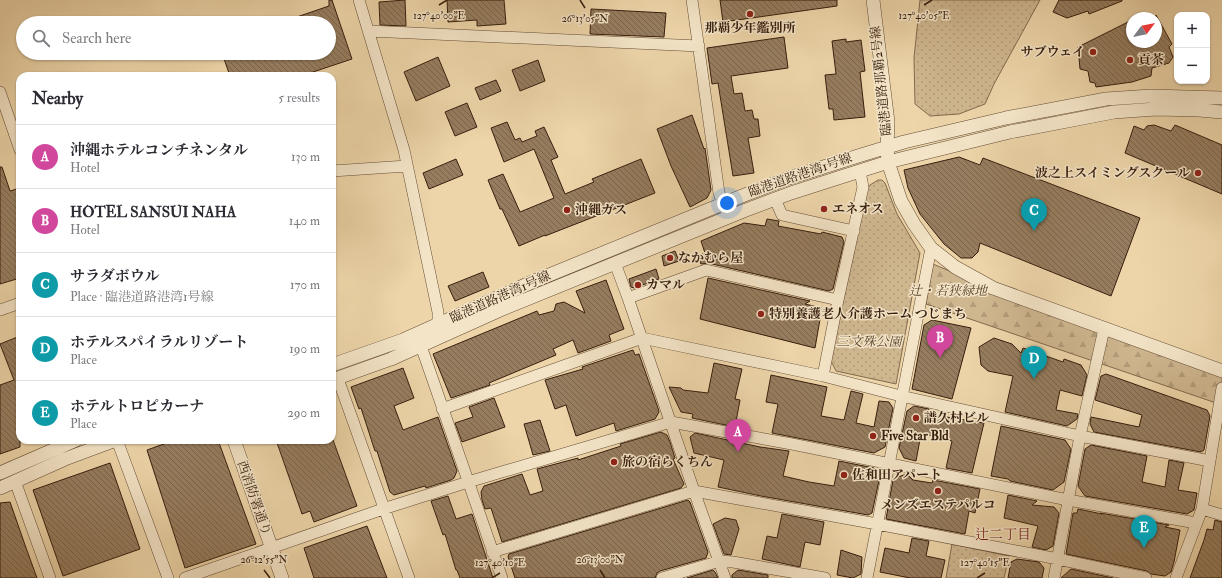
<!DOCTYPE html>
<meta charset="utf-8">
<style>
:root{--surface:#fff;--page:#f7f7f7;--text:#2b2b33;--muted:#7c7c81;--line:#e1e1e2;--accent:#0b8043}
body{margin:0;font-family:"IM FELL Double Pica","Noto Serif JP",serif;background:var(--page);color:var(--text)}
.controls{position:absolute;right:12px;top:12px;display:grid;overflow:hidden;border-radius:8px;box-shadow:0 1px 3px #0004}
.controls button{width:36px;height:36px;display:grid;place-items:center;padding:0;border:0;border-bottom:1px solid var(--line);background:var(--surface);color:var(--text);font:20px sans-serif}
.compass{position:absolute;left:1126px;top:12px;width:36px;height:36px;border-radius:50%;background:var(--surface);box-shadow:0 1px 3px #0004;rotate:58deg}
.you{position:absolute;left:727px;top:203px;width:14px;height:14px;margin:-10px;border:3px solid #fff;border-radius:50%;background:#1a73e8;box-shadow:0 0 0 6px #1a73e833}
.badge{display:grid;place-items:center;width:26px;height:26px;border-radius:50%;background:var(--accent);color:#fff;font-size:13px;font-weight:700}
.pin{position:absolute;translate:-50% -33px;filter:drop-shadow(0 1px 2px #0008)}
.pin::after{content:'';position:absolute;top:21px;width:14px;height:12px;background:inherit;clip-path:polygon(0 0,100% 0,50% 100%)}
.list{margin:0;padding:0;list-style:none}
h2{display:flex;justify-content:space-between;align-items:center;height:52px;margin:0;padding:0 16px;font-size:17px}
h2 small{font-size:13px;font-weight:400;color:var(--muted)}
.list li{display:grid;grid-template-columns:26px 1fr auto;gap:12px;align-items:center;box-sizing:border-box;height:64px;padding:0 16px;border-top:1px solid var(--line)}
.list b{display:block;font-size:15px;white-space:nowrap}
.list p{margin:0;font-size:13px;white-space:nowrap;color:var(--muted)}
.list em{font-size:13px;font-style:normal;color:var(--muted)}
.icon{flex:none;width:22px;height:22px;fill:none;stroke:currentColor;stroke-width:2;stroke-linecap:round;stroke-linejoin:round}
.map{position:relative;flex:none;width:1222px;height:578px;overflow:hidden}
.search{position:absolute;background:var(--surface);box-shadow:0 1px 3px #0004;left:16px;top:16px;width:320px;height:44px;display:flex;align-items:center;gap:10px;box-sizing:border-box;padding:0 14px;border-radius:22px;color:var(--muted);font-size:15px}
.panel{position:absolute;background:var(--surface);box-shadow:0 1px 3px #0004;left:16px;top:72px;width:320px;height:372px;border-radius:12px}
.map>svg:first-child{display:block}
.green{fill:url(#green-dots);stroke:#826a4e}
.forest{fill:url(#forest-firs);stroke:#826a4e}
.building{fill:url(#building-back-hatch);stroke:#371e0e}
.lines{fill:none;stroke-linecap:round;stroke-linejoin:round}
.minor-casing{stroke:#644c35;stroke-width:12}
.tertiary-casing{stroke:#644c35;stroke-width:14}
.minor{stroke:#f3e4c7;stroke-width:11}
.tertiary{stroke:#f3e4c7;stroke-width:13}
.ticks{fill:none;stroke:#371e0e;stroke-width:1.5}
.poi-dot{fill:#8f2418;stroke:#f3e4c7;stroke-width:1.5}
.labels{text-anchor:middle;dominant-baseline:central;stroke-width:3;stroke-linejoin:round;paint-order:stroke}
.poi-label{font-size:13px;font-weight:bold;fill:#371e0e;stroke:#f3e4c7;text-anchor:start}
.street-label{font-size:13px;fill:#371e0e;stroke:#f3e4c7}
.park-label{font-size:13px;font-style:italic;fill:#5d442e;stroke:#f3e4c7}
.neighbourhood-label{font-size:14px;fill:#7a1f14;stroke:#f3e4c7}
.ticks-label{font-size:10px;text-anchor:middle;fill:#371e0e;stroke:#f3e4c7;stroke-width:3;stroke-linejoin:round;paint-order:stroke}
</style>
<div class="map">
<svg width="1222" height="578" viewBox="0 0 1222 578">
<defs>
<pattern id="green-dots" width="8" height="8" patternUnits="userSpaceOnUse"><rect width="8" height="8" fill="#ceb68f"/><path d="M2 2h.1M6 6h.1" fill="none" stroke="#b29c7a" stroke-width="1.8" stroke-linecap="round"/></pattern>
<pattern id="forest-firs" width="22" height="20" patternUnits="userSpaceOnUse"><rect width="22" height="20" fill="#ceb68f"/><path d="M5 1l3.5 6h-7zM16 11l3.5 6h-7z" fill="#b29c7a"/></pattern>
<pattern id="building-back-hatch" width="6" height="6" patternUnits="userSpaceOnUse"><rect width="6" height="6" fill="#967d5f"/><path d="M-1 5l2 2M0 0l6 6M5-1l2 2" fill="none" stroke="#7b664d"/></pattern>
</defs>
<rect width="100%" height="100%" fill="#edd5a9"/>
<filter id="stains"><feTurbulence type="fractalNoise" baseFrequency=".005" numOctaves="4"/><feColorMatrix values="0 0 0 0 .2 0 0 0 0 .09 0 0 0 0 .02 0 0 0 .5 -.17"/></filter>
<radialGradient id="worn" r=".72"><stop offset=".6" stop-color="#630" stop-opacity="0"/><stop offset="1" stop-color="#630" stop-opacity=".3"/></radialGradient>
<path class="green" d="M920 0H1040L994 84 985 104 959 114 930 116 915 104 914 58Z
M878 180H882L885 183 897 214 920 253 896 384 836 371 830 359 849 275 867 190 870 185Z
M952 544 1009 556 1004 578H946Z"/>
<path class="forest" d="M933 264 1034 307 1222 377V405L926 304Z"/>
<path class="building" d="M329 0H332L352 59 301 76H230L222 53H329V23H285V21L329 6Z
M405 0 406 26 380 25 379 2Z
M447 0H504L506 24 477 26V20L448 22Z
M720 0H837V6L723 22Z
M1059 0H1122V1L1089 14 1088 11 1067 18 1053 12Z
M591 9 666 13 664 37 590 34Z
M1156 15 1172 44 1169 47 1173 57 1169 63 1152 68 1151 76 1132 82 1096 87 1095 83 1090 82 1088 71 1080 69 1078 47 1132 20V42H1156Z
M784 37 788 68 731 76 734 94 742 93 745 111 752 110 754 119H758L760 136 748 138 754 173 733 176 718 83 712 84 707 48Z
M846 39V42L861 40 865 71 860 72 865 117 834 120 833 109H829L825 75 836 74 832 41Z
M438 57 450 86 416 101 404 72Z
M538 60 545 81 520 91 512 70Z
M496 80 501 91 480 100 475 88Z
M467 103 477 127 455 136 445 112Z
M692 115 704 149 705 148 711 190 707 198 690 207 671 166 657 129Z
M507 122 515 140 520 138 522 142 537 136 535 131 544 127 558 157 551 160 565 194 594 182 592 179 641 159 655 193 545 236V235L519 246 502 209H500L488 180 503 174 520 212 554 198 534 149 504 162 491 128Z
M1154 125 1171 131 1175 125 1222 145V194L1125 153 1134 126 1144 130 1147 126Z
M959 157 980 165 983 158 1140 218 1111 296 980 243 978 252 972 258H961L944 244 920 214 908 188 904 170Z
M456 159 463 175 429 189 423 173Z
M0 167H2L10 191 20 188V278L0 284Z
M767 219 779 221 778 226 821 234 822 232 842 237 844 242 833 289 829 291 708 263 701 264 698 256 705 253 701 241 744 223 765 226Z
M675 251 679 261 664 266 662 256Z
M656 269 659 279 634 288 631 287 629 279Z
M483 272 489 287 455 301 448 286Z
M708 278 810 301 805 304 822 308 815 348 700 319Z
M606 280 624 329 609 335 611 341 578 353 573 340 553 349 556 355 489 383 490 385 451 398 433 354 537 311 539 315 554 311 556 304 564 302 585 313 576 291Z
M932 320 971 328 952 399 912 389 924 325Z
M20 336V447L0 454V385L14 380 0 344Z
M994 338 1012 344 1021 353 1023 348 1063 362 1064 359 1081 365 1087 375 1082 396 1060 390 1056 410 1078 414 1077 419 1067 426 1005 412 1013 376 988 371 981 365 979 347Z
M633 350 635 355 639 354 658 408 659 412 655 419 616 431 614 423 576 436 566 405 555 409 545 380 583 369 582 367Z
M714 363 742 369 735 399 740 400 735 427 692 418 693 414 681 412 669 387 681 388 683 390 708 393Z
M403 368 414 398 394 406 403 430 438 417 457 471 454 478 451 480 426 488 425 486 394 495 390 492 382 467 377 451H375L361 408 359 409 351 387Z
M1106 374 1207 410 1210 416 1204 450 1201 452 1094 432 1090 424 1091 417 1139 427 1142 415 1095 400 1101 376Z
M771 375 827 387 821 416 844 420 851 391 863 394 856 423 874 427 879 401 889 402 893 408 885 447 874 453 772 433 778 404 766 402Z
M494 398 505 427 462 442 455 423 473 417 469 407Z
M914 406 929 409 928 414 984 423 972 473 946 468 952 441 934 436 921 434 916 461 904 458 899 448 907 411Z
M540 420 550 451 533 455 524 424Z
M1001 426 1065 440 1071 449 1064 482 1053 490 1010 481 1008 479 991 476Z
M661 432 667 435 670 442 675 458 673 459 684 484 681 488 502 542 491 508 485 509 482 500 481 492 484 486 522 474 530 495 543 491 537 469 578 458V460L621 446 620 444Z
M695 433 760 447 789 451 783 476 809 482 834 486 839 461 874 468 880 476 872 513 868 515 761 496 718 487 724 460 694 453 690 437Z
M175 440H218L256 544 185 568 147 450Z
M276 440H333L357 506 314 522 310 511 302 514Z
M1091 445 1147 456 1142 482 1165 487 1169 460 1184 463 1178 490 1197 493 1194 510 1187 514 1085 496 1078 486 1085 449Z
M110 463 140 549 63 576 33 490Z
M907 474 913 480 932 483 933 480 980 489 975 513 969 511 965 534 886 519 893 480 898 477Z
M1008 495 1037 501 1032 505 1054 507 1059 513 1053 546 1046 550 1032 547 1038 526 1004 518Z
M448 496 456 519 472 514 493 578H460L457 570H456L445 534 443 535 431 501Z
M688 500 690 502 708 552 706 558 660 571 657 573 655 578H515L508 557 509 554Z
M10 502 25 545 37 578H0V503Z
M1078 509 1102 514 1100 513 1169 525 1165 527 1180 530 1174 562 1171 572 1165 576 1151 574 1147 571 1066 554 1073 513H1077Z
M782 514 824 522 820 545 805 542 800 567 762 559 767 536 777 538Z
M725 518 736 520 739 529 731 555 724 554 713 524Z
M1215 520 1222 522V578H1190L1204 540 1207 529 1213 530Z
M367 526 387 578H314L304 548Z
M912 538 929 541 926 556 945 560 941 578H910L880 572 885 548 909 553Z
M841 550 862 557 861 574 853 578 837 575Z
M1017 559 1039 562 1044 568 1042 578H1008L1011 562Z
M1071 569 1113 578H1061Z
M713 570 715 572 718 578H687Z
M738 570 768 575V578H732V575Z"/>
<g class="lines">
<g class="minor-casing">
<path id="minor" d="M359 0 404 150 438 312V324L421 346 502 578
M692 0 719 193 726 211
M369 31 699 46
M0 92 20 150
M332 171 407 166
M775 199 782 215 854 231
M615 263 628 298 694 491 725 578
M628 298 706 270 838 300
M0 310 20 303
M823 376 838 300 863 187 860 171
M338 379 409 578
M442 409 642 338 823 376 901 396 1080 436 1210 461
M117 440 168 578
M15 481 50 578
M1202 509 1222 515
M492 552 694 491 877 524 1058 559 1146 578
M185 578 383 509 468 482 671 422 792 444 1068 500 1196 523
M662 578 720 561 733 562 825 578
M867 578 931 248
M1054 578 1080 436 1104 329
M1176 578 1202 509 1222 388"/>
</g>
<g class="tertiary-casing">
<path id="tertiary" d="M873 0 888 122 887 147 888 162 901 201 914 224 931 248 955 267 993 288 1222 371
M332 365 403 340 532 282 742 196 789 178 858 156 904 142 1006 118 1106 99 1151 96 1222 98
M332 380 391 359 500 310 746 210 791 193 888 162 1010 132 1114 112 1156 109 1199 110 1222 112
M234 440 282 578
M0 473 76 440
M0 488 65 459 116 440"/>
</g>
<use href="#minor" class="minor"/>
<use href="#tertiary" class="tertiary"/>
</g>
<path class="ticks" d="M580 0 585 8M439 5 447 0M924 5 932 0M264 570 270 578M600 570 605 578M492 578 500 573M977 578 985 573"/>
<g class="poi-dot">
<circle cx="750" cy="14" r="4"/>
<circle cx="1093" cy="52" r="4"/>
<circle cx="1130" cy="60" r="4"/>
<circle cx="1198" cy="173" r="4"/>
<circle cx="824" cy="209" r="4"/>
<circle cx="567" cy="210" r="4"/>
<circle cx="670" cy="258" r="4"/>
<circle cx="638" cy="285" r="4"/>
<circle cx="761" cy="314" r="4"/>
<circle cx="916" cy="418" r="4"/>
<circle cx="873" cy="436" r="4"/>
<circle cx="614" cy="462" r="4"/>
<circle cx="844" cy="475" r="4"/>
<circle cx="938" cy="491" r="4"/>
</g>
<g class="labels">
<g class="poi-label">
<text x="750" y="28" text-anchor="middle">那覇少年鑑別所</text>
<text x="1085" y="52" text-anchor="end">サブウェイ</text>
<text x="1138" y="60">貢茶</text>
<text x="1190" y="173" text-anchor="end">波之上スイミングスクール</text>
<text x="832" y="209">エネオス</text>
<text x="575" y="210">沖縄ガス</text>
<text x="678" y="258">なかむら屋</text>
<text x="646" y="285">カマル</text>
<text x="769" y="314">特別養護老人介護ホーム つじまち</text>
<text x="924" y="418">譜久村ビル</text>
<text x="881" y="436">Five Star Bld</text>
<text x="622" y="462">旅の宿らくちん</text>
<text x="852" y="475">佐和田アパート</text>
<text x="938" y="505" text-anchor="middle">メンズエステパルコ</text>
</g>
<g class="street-label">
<text transform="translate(881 81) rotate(-96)">臨港道路那覇2号線</text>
<text transform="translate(800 175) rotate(-19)">臨港道路港湾1号線</text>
<text transform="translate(500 297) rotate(-24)">臨港道路港湾1号線</text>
<text transform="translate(254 498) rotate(71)">西消防署通り</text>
</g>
<g class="park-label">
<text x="948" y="291">辻・若狭緑地</text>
<text x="869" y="342">三文殊公園</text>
</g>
<g class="neighbourhood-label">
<text x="1003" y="534">辻二丁目</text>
</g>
</g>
<g class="ticks-label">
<text x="439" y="19">127°40'00"E</text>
<text x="924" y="19">127°40'05"E</text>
<text x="585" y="22">26°13'05"N</text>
<text x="264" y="563">26°12'55"N</text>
<text x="600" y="563">26°13'00"N</text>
<text x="500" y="566">127°40'10"E</text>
<text x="985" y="566">127°40'15"E</text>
</g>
<rect width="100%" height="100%" filter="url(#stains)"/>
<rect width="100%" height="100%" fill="url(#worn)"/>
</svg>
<div class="controls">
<button>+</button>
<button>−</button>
</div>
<svg class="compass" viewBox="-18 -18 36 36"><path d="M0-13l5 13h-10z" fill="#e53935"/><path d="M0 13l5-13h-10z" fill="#7c7c81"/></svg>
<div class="you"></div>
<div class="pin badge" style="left:738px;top:452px;background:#d1479c">A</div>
<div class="pin badge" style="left:940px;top:358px;background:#d1479c">B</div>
<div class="pin badge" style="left:1034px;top:231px;background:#0f9aa8">C</div>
<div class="pin badge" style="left:1034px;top:379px;background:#0f9aa8">D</div>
<div class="pin badge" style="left:1144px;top:548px;background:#0f9aa8">E</div>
<div class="search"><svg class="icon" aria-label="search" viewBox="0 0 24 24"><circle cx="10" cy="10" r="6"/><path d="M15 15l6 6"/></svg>Search here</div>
<section class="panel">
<h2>Nearby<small>5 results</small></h2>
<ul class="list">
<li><span class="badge" style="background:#d1479c">A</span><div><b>沖縄ホテルコンチネンタル</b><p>Hotel</p></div><em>130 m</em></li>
<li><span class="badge" style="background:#d1479c">B</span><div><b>HOTEL SANSUI NAHA</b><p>Hotel</p></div><em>140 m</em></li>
<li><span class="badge" style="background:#0f9aa8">C</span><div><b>サラダボウル</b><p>Place · 臨港道路港湾1号線</p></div><em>170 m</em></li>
<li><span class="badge" style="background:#0f9aa8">D</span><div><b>ホテルスパイラルリゾート</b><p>Place</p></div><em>190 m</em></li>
<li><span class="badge" style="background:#0f9aa8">E</span><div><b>ホテルトロピカーナ</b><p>Place</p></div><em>290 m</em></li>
</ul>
</section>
</div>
